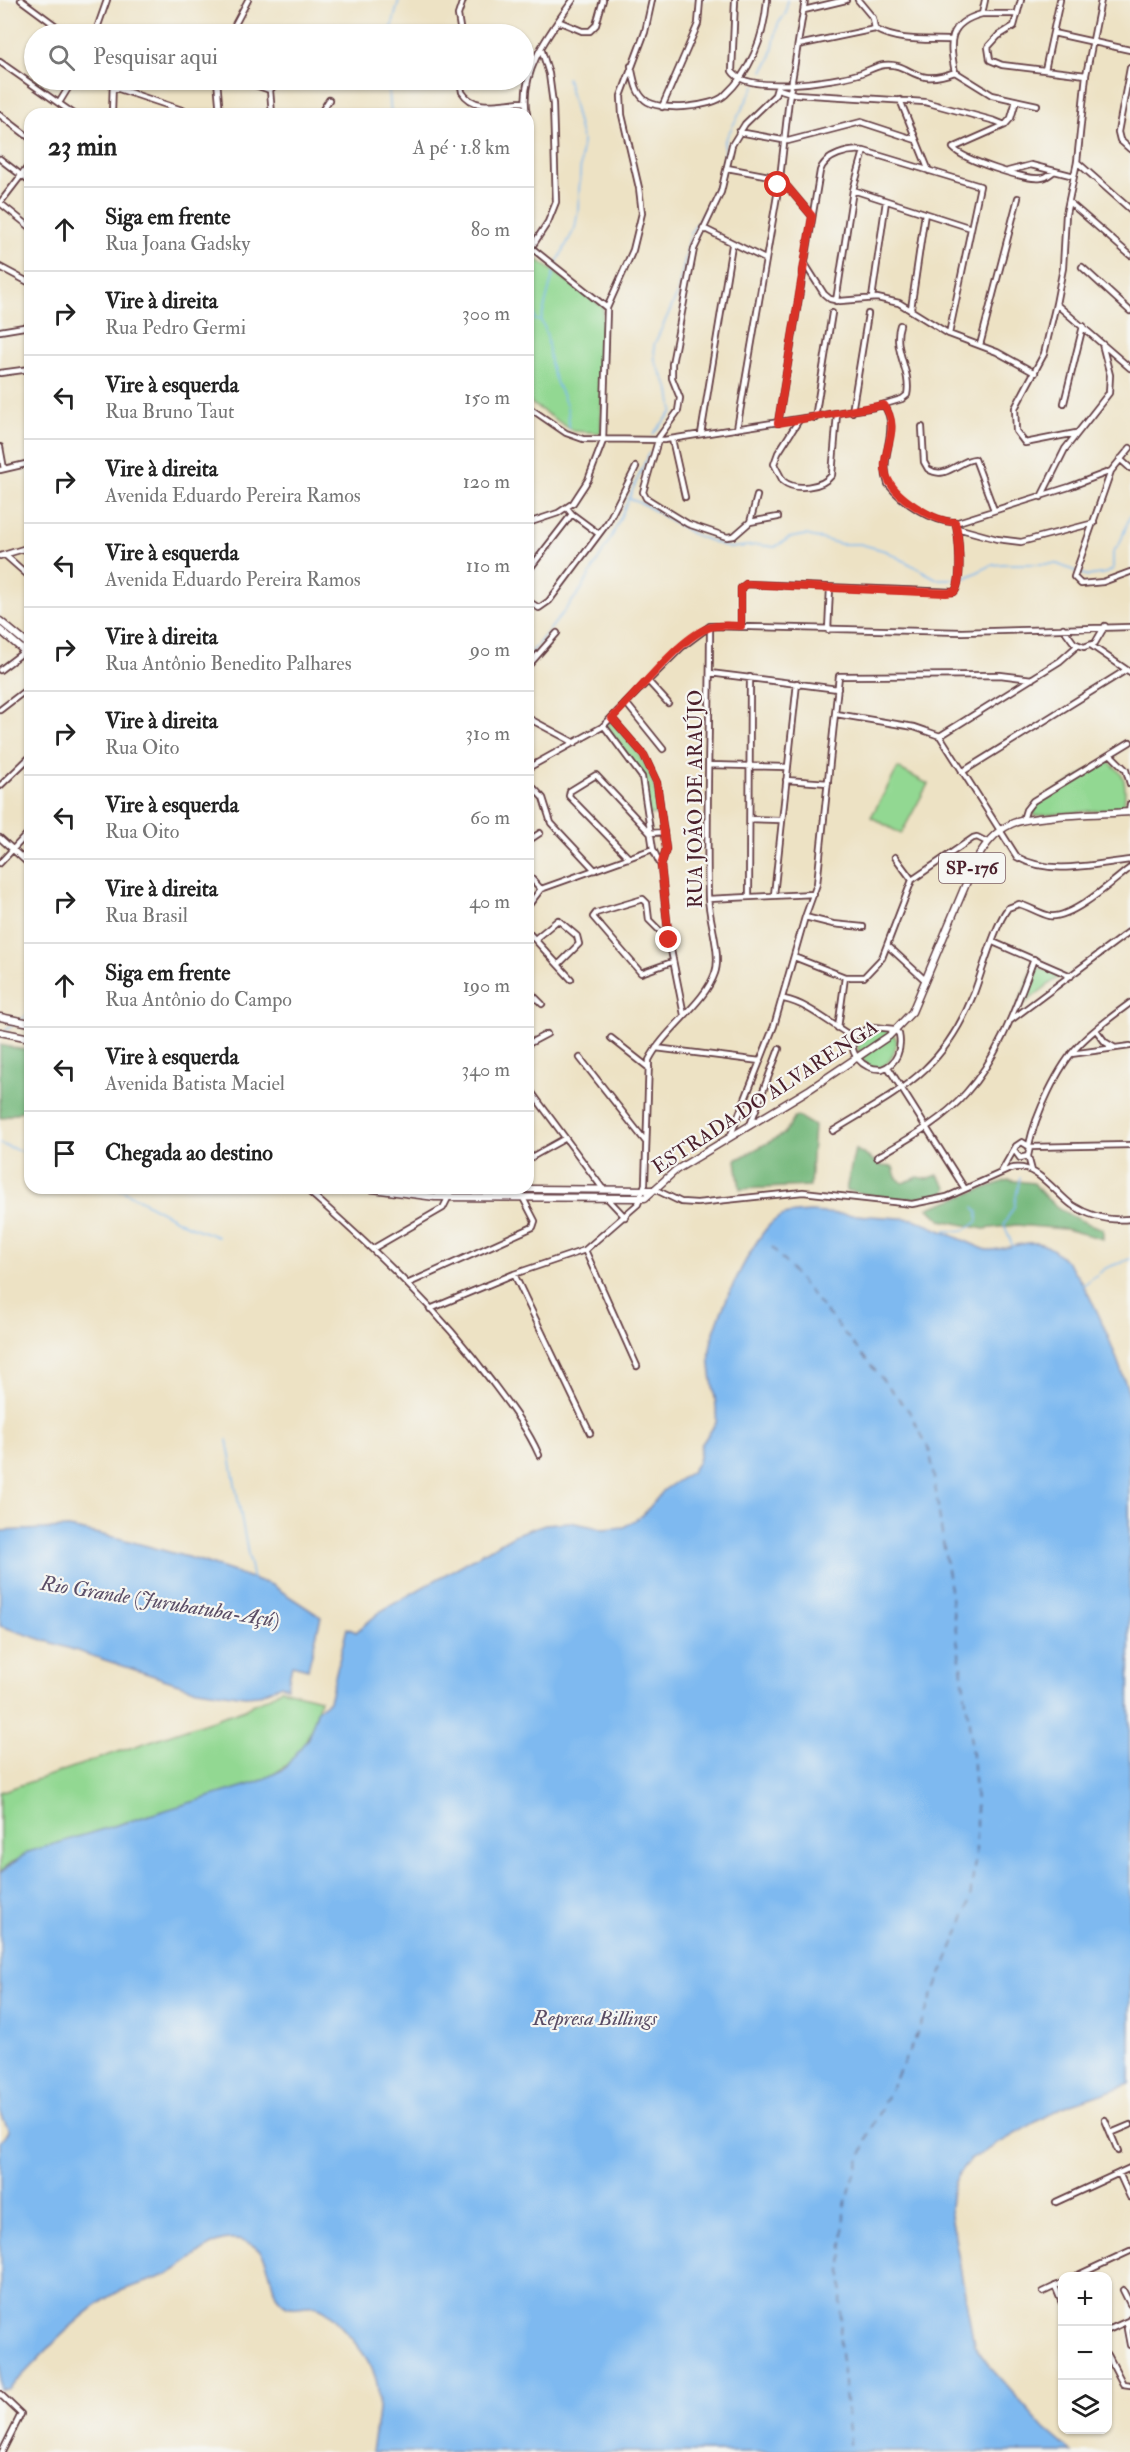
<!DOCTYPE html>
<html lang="pt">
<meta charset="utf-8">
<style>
:root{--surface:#fff;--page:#f6f6f6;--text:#222;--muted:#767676;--line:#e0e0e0}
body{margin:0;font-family:"IM FELL Double Pica",serif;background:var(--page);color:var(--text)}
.controls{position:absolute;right:18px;bottom:18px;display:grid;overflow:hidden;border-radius:12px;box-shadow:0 2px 4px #0004}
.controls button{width:54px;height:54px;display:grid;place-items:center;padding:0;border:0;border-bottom:2px solid var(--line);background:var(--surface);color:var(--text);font:30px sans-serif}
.stop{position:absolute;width:18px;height:18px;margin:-14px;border:4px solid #d93025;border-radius:50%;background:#fff}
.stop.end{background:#d93025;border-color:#fff;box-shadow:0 2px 6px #0008}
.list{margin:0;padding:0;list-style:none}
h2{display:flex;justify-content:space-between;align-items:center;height:78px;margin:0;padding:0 24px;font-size:26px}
h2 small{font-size:20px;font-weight:400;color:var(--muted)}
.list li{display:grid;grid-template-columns:39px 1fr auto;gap:18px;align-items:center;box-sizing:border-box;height:84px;padding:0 24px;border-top:2px solid var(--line)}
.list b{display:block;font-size:22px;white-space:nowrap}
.list p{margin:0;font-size:20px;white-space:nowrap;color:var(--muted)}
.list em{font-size:20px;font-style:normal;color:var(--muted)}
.icon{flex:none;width:33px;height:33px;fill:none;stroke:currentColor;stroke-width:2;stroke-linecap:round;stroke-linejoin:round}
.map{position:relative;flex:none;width:1130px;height:2452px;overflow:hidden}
.search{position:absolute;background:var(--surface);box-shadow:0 2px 4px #0004;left:24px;top:24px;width:510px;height:66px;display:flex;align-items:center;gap:15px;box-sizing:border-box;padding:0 21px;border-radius:33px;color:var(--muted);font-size:22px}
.panel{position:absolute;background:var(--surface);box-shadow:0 2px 4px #0004;left:24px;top:108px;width:510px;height:1086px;border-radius:18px}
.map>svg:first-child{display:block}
.green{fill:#92d892;stroke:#6e7c5e;stroke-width:1.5}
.forest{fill:#75b87c;stroke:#606c54;stroke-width:1.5}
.water{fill:#7eb9f0;stroke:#646c8e;stroke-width:1.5}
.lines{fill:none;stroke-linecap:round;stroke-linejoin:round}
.stream{stroke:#7eb9f0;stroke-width:1.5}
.ferry{stroke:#5a4d66;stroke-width:1.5;stroke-dasharray:8 6;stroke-linecap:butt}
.minor-casing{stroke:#623c42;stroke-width:8}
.major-casing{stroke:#623c42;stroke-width:9}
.minor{stroke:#fff;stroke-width:4.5}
.major{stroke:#fff;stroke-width:6}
.route{stroke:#d93025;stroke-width:8}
.labels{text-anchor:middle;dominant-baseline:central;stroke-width:4.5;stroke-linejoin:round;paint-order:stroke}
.shield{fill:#f6f6f2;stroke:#7e6067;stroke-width:1.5}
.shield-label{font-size:18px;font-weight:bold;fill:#4a1f2b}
.street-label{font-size:20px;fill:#4a1f2b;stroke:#f6f6f2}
.water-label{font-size:21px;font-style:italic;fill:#5a4d66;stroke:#f6f6f2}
</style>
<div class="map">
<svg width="1130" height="2452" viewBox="0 0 1130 2452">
<rect width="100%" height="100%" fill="#f6f6f2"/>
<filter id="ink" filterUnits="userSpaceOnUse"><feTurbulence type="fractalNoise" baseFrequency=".0167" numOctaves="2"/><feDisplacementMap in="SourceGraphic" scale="12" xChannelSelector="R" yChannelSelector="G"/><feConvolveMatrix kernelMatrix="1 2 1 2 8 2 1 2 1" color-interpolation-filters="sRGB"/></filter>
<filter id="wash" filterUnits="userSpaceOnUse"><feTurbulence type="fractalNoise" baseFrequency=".008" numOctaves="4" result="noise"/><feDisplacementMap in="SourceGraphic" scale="24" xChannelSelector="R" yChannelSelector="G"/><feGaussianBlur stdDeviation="1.35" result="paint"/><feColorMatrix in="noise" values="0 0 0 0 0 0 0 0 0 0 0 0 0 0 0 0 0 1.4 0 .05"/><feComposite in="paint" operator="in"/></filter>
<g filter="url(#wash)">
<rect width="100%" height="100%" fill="#ede2c4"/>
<path class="green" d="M528 253 603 307 601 433 573 431 528 401Z
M612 721C640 756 653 766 660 813L649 815 643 775 606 726Z
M1106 760C1128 775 1126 783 1124 808L1034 816V808L1038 802Z
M898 768 928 784 901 834 871 817Z
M1034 966 1061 975 1016 1010Z
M877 1029 890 1030 897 1040C892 1075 864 1079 856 1042L864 1033Z
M281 1689 320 1699C311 1739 298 1765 258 1782L12 1862 0 1873V1792L245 1709C257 1701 271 1699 281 1689Z"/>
<path class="forest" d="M0 1045 30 1051V1108L2 1118H0Z
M795 1117H799L814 1126 810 1186 740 1189 736 1160 784 1134Z
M855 1149 882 1166 893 1167 896 1177 903 1183 918 1177 927 1179 938 1175 947 1188 945 1193C910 1203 881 1198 846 1190Z
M1008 1180 1034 1183C1051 1208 1074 1219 1103 1229V1239L1065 1229 1016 1225 984 1229 941 1220 928 1208Z"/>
<path class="water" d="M810 1212 914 1219 986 1250C1003 1251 1020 1241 1037 1243 1081 1249 1116 1356 1129 1393L1130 2084 1060 2108 970 2160C955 2174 951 2190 950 2209L974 2345 990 2367 1045 2429 1072 2452H372C381 2393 387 2378 345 2331 337 2322 330 2311 318 2307 307 2303 297 2310 287 2306 264 2295 278 2255 248 2243 213 2229 196 2262 168 2274 151 2282 133 2285 116 2293 73 2317 43 2356 8 2390H0V2142L9 2131 0 2111V1873L28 1852 258 1782 284 1769 308 1738 318 1709 329 1701 347 1628 356 1632 381 1611 516 1534 545 1524 570 1522 604 1529 624 1527 643 1515 664 1490 691 1472 698 1462 701 1445 716 1423C719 1398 707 1374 710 1350 712 1323 754 1235 775 1220 785 1212 798 1213 810 1212Z
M69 1528 118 1538 198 1560 272 1585 321 1617 308 1669 292 1665 287 1687 281 1685 258 1695 245 1696 191 1688 0 1626V1531Z"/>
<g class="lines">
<path class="stream" d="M390 34 399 0
M763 71 770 60 778 24 786 13 787 0
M388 80 391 114
M556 264 575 228 578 210 582 140 567 78
M528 302 533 306 535 320 541 321C550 335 547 349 551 366 556 391 570 398 569 428
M541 320 554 271
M653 434 673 411 670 391 655 361 654 345 677 295 691 233 708 205 720 177 725 155 724 142 755 85
M628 498 645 505 695 535 729 548 758 545 775 547 789 538 806 535 841 544H860L886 551 937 579H963L992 565 1003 564H1057L1088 576 1107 573 1113 569V552L1120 543 1130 516
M528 657 581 590 613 534 649 453
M21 1020 30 1013
M6 1030 17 1022
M0 1144 30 1154
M118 1188 184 1224 218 1237
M945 1231C962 1230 964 1233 978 1221V1212L974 1207
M1013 1247 1004 1224 1014 1207 1020 1177
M1082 1286 1106 1268 1130 1259
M227 1440 253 1581"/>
<path class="ferry" d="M772 1247 909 1411 930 1451 969 1722 976 1802V1854L969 1906 914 2041 868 2135 844 2208 840 2343 851 2452"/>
</g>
</g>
<g filter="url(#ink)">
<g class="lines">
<g class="minor-casing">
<path id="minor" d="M21 0 67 34
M735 0 732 71C746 95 834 81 858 74 866 72 875 66 884 65 912 62 912 88 955 72
M858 0 873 18 875 29C898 42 925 39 951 40
M985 0 982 14C947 23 949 43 955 72L992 95 1037 105
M1021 0 1014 26 998 36 988 47 990 60 1002 65 1086 75
M804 10 846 0
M982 14H1017
M558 21 582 31H590L596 25 603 0
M1053 33 1130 50
M95 34 107 0
M230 34 248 0
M461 34 458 15 463 0
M798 45 875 29
M0 62 74 114
M631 66C634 78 635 92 645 100 659 112 712 108 725 95 752 70 764 37 767 0
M1130 68 1118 132 1120 140 1130 149
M1045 70 1060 0
M217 80 220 114
M240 80 270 90
M460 80 462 92C475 113 504 102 524 102
M113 87 194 114
M778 89 795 94 925 102 995 121 1005 125 953 148C964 160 1024 180 1041 178 1046 178 1049 175 1053 172
M270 90 272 114
M270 90 279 80
M900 100 929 171
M59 103 73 80
M662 107 698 24 700 0
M112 114 113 80
M320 114 329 100
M496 114 509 110 527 114
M527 114C518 73 550 32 573 0
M0 115 30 138
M528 120V137
M1005 125 1011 118 1016 101
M739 132 788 141 861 122 916 140
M0 159 30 182
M1077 162 1130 209
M727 168 780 178 812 216
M1008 171 1031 165 1074 176
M853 190 971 228
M1069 202 1130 255
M0 203 30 164
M0 203 30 227
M703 228 765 259
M528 245 607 308
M531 248 548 222 556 202 553 104 549 74 541 48
M805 264 824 294 830 299 840 301 877 298 899 303 949 334 997 352 1035 373
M0 267 30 283
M1082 267 1130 311
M872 298 886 201
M836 301 853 190 864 151
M1056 304 1130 368
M911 309 925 213
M0 331 30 326
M980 345 1018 198
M0 373 30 369
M1064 403 1083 326
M884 405C901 429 878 457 888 484 902 502 934 524 958 522L1069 487 1111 471
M528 407 566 433 583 439 664 440 875 407 902 399 907 395C912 371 892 350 900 325
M852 412 868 314
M815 418 832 313
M799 420 778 453 774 464 783 481C795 491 822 488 832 475L837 414
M778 423 820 171C825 155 849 149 864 151L980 186 949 334
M922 427 924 462 928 469C946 481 958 460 975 459L994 510
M737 429 780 178 789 99 805 0
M1076 433 1025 443 1016 431 1015 408 1044 354 1056 304 1063 268 1066 214 1077 162 1086 75 1101 0
M701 434 732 245
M672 439 685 497
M0 447 4 469
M1130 448 1111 471 1074 577 1081 584 1103 582 1130 572
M1120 459 1130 468
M0 470 30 463
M1041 497 1065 449 1109 393 1110 375 1102 344
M572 514 599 534
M778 517 750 522 734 536 727 537 688 524 646 498 643 492 659 437 678 411 680 398 672 378V364L694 249 721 192 732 145 745 124 775 95 778 85
M750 522 757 496
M528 523 558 513 573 503 588 480 603 441 607 308 633 250 642 213 639 188 622 115 621 96 645 32 652 0
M957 528 997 539 1021 542 1094 523
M5 555 30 577
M0 556 30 547
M528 571 572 514 567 508
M528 601 539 608 549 601 608 522 636 467
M741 626V588L746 584 954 592C963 584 959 534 955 522
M1063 628 1074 643 1084 647 1095 643 1105 626
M828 630 830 588
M1092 646 1130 672
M528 666 557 633
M0 670 25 651
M710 673 838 689
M648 681 668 703
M626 703 663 749
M0 710 30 687
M836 714 914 727 940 736
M528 718 575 743
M612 718 644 755 657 783 666 849 661 866 669 940 684 1015
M604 726 642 777 653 849 661 866
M940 736 1017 857C1051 876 1093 864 1130 860
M940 736 1060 661 1077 646
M1111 755 1126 770 1130 784
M709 765 787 767
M528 768 602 727 682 647 710 626 962 632 1130 627
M962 772 1126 670
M786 780 828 783
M528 782 543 798 551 823 595 870
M0 786 30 757
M1129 812 1130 804
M750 819 781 820
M1023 820 1026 810 1033 801 1130 742
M0 838 30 865
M528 841 540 833
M895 857 912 880
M629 858 569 796 570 791 596 775 650 833 664 832
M0 863 30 831
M528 875 541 889
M774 895 797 683
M749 897 750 677
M708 899 814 894
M528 906 541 889 653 849
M805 917 833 924 863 927
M528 932 571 979
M535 939 558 920 577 936 579 944 558 965
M669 940 649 920 647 903 643 899 596 913 593 917 641 973 672 962
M993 942 1071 976
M887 945 925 980
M794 957 845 977H864L882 958 912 880 973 838 977 837 987 842
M528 990 542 1004
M784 999C809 1004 830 1024 853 1037
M1011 1020 1130 931
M874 1027 894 1029 899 1034C902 1049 897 1064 882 1069 863 1070 846 1053 855 1034Z
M838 1028 845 977
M1096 1030 1105 1042 1115 1048
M611 1038 649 1068
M528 1044 547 1034
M656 1048 760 1061
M1071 1054 1130 1046
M580 1058 646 1142
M888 1067 965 1189
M530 1090 603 1189
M750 1125 779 1049
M833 1131C900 1090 943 1072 974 993 982 972 995 925 1008 908L1019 904C1030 907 1040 914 1050 916 1072 919 1113 881 1130 868
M730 1137 774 1026 805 917 817 884 839 676 1000 675 1032 679
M1029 1145C1035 1116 1058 1066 1079 1045 1094 1029 1113 1016 1130 1003
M1030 1147 1130 1145
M1015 1151 1020 1158 1028 1156
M877 1157C908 1139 942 1121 966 1093 1000 1055 1016 1006 1034 959
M528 1159 564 1139
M1001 1172 1016 1146 1022 1142 1030 1147 1028 1156 1032 1171
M305 1188C373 1248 438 1309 492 1382 510 1406 527 1428 539 1455
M654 1189 681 1202 697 1203 803 1192 912 1204 947 1197 1010 1169C1035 1161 1054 1192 1072 1205 1089 1216 1110 1221 1130 1219
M608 1199 625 1217
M374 1248 443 1208 450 1194
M585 1250 637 1366
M514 1274 590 1433
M407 1284 533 1227 535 1221 523 1198
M430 1309 514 1274 585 1250 638 1204 645 1184 649 1060C664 1030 705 1003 715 973 722 954 708 917 708 896 706 806 710 716 710 626
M1105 2120 1118 2151
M1111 2133 1130 2125
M1119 2173 1130 2197
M1056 2202 1130 2168
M1076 2276 1130 2251
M1055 2286 1062 2303
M1123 2290 1130 2304
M1043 2292 1062 2283
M1130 2319 1127 2329 1130 2345
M1108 2330 1128 2321
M1108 2355 1123 2384 1130 2385
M0 2394 21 2414 2 2452"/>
</g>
<g class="major-casing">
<path id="major" d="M0 621 30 646
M0 630 30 656
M0 1017 30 1023
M0 1032 30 1038
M365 1188 435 1197 645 1198 676 1170 810 1089 889 1036 912 1012 976 860C985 845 994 832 1011 824 1030 815 1104 814 1130 812
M406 1188 652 1190"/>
</g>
<use href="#minor" class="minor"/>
<use href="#major" class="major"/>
</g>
</g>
<g class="lines" filter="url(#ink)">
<path class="route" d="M669 940 661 866 666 849 657 783 644 755 612 718C637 694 677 640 708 628 717 624 731 626 741 626V588L746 584 946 593 954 592C963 584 959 534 955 522 941 522 927 514 916 507 852 466 911 442 884 405L778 423 812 216 780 178 778 185"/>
</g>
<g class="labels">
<rect class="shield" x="939" y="853" width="66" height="30" rx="4.5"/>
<g class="shield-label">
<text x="972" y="868">SP-176</text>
</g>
<g class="street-label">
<text transform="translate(695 799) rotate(-90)">RUA JOÃO DE ARAÚJO</text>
<text transform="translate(765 1097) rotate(-33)">ESTRADA DO ALVARENGA</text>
</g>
<g class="water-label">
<text transform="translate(160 1602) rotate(9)">Rio Grande (Jurubatuba-Açú)</text>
<text x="595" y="2018">Represa Billings</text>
</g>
</g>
</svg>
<div class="controls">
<button>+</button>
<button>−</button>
<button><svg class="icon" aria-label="layers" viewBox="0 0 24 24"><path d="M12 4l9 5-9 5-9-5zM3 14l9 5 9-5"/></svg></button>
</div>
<div class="stop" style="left:778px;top:185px"></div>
<div class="stop end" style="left:669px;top:940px"></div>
<div class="search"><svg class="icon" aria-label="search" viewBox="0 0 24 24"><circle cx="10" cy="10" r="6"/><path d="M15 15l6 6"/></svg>Pesquisar aqui</div>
<section class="panel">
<h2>23 min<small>A pé · 1.8 km</small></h2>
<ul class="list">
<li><svg class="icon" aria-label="ahead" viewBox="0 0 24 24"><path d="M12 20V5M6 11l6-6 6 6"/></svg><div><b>Siga em frente</b><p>Rua Joana Gadsky</p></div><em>80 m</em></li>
<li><svg class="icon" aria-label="right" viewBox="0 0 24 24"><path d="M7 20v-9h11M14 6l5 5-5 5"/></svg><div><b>Vire à direita</b><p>Rua Pedro Germi</p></div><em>300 m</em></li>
<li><svg class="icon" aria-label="left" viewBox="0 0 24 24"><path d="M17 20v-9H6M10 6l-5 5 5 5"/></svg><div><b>Vire à esquerda</b><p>Rua Bruno Taut</p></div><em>150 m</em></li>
<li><svg class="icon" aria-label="right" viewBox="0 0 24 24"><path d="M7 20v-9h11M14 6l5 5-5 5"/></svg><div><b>Vire à direita</b><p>Avenida Eduardo Pereira Ramos</p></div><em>120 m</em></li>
<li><svg class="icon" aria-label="left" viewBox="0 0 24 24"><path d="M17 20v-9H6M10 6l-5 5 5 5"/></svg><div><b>Vire à esquerda</b><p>Avenida Eduardo Pereira Ramos</p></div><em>110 m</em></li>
<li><svg class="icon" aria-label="right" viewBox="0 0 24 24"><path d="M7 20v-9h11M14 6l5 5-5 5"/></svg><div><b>Vire à direita</b><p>Rua Antônio Benedito Palhares</p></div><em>90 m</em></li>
<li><svg class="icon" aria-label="right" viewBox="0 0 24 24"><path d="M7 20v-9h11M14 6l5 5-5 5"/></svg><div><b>Vire à direita</b><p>Rua Oito</p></div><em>310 m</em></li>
<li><svg class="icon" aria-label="left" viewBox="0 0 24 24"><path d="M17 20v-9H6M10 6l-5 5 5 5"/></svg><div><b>Vire à esquerda</b><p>Rua Oito</p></div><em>60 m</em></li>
<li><svg class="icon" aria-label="right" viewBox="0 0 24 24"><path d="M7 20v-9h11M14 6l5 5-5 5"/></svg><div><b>Vire à direita</b><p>Rua Brasil</p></div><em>40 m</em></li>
<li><svg class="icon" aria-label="ahead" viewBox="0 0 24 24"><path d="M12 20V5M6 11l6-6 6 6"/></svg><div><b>Siga em frente</b><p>Rua Antônio do Campo</p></div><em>190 m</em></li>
<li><svg class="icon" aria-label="left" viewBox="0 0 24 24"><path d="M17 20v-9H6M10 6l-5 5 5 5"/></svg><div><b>Vire à esquerda</b><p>Avenida Batista Maciel</p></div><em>340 m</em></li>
<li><svg class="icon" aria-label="arrive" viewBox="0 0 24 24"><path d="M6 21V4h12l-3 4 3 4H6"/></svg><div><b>Chegada ao destino</b></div></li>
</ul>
</section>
</div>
